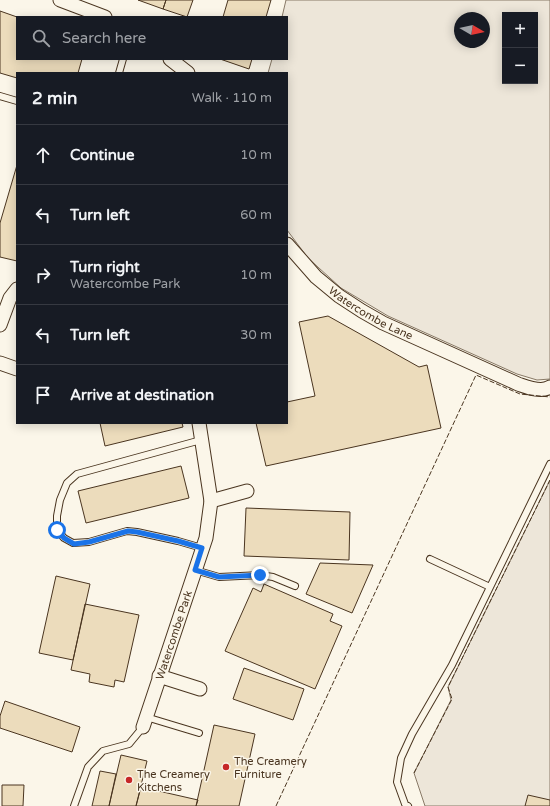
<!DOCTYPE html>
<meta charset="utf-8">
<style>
:root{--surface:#171b24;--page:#20242c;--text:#f1f3f6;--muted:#9ea1a6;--line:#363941}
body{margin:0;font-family:"Varela Round",sans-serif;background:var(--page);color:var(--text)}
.controls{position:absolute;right:12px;top:12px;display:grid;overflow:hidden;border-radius:0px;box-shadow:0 2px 10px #0003}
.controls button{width:36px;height:36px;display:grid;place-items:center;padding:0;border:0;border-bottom:1px solid var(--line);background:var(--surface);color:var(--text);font:20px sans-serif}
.compass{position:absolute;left:454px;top:12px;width:36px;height:36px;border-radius:50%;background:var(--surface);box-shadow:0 2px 10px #0003;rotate:99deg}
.stop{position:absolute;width:12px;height:12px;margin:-9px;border:3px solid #1a73e8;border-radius:50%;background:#fff}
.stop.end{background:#1a73e8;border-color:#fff;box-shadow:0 1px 4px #0008}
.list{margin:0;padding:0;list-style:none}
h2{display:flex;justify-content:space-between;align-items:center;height:52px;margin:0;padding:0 16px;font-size:17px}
h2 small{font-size:13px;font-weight:400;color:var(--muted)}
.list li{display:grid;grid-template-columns:26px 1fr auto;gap:12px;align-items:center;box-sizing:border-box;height:60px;padding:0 16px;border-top:1px solid var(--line)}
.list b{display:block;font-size:15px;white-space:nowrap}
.list p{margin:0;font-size:13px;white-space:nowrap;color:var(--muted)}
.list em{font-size:13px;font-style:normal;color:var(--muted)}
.icon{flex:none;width:22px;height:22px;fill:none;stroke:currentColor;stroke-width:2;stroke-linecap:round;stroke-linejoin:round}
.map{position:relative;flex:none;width:550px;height:806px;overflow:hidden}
.search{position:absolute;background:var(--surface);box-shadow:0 2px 10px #0003;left:16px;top:16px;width:272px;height:44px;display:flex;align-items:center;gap:10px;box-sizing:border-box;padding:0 14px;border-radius:0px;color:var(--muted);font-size:15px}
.panel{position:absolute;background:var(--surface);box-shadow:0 2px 10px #0003;left:16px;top:72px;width:272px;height:352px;border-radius:0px}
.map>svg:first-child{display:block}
.green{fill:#ede6d9;stroke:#887966;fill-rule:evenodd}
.building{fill:#ecdcbc;stroke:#4a3520}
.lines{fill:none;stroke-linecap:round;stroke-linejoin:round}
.lane-casing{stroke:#4a3520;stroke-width:8}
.street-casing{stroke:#4a3520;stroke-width:15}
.lane{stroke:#fbf6e9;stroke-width:6}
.street{stroke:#fbf6e9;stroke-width:13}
.fence{stroke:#4a3520;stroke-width:1;stroke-dasharray:5 2;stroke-linecap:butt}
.route{stroke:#1a73e8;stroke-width:5}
.poi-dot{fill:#c62828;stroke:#fbf6e9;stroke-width:1.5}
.labels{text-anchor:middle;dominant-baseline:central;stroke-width:3;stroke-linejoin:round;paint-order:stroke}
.street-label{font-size:11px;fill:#4a3520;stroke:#fbf6e9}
.poi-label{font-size:11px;fill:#4a3520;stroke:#fbf6e9;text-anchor:start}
</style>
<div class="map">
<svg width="550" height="806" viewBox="0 0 550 806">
<rect width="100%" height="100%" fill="#fbf6e9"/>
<path class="green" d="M286 0H550V379L537 380 517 374 388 316 341 288 308 258 287 230V73H268L272 59H287V17H282ZM505 15H535V81H505ZM460 18H484V42H460Z
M550 480V806H425L414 773 451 700 448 687Z"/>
<path class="building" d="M138 0H166L163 9Z
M166 0H193L187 17 163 9Z
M228 0H271L266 17H223Z
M0 11 17 17V59H82L78 73H17V78L0 73Z
M220 59H252L249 69Z
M17 165V261L0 257V223Z
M328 316 419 367 427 365 441 428 266 466 256 423H287V402L315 396 299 322Z
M100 423H182L183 427 105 446Z
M181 466 189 498 86 523 78 491Z
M246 508 350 512 349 560 244 556Z
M320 563 373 565 352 613 306 594Z
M56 576 90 584 73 660 39 653Z
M264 584 333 614 330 621 342 626 315 689 225 651 253 588 261 592Z
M85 604 139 615 124 682 115 680 114 687 89 682 90 674 71 670Z
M244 668 304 689 293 720 233 699Z
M5 701 80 727 72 752 0 728V716Z
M214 725 255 734 239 806H196Z
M121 755 147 761 136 806H109Z
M100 771 116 774 109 806H92Z
M2 785H24L23 806H2Z
M141 787 198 800 196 806H136Z
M528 795 550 800V806H525Z"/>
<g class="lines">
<g class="lane-casing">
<path id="lane" d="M119 73 123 59
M0 96 17 101
M201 440 77 474 67 483 60 500 57 516V530L64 538 73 543 89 542 127 531 137 532 178 541 202 548
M430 559 490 587
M195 570 219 577 260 575 273 577 295 586
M146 717 199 733
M74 806 88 767 103 751 129 744 143 727
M408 806 405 804 397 782 401 758 412 734 452 665 550 464"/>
</g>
<g class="street-casing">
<g id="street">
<path d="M60 0 105 17"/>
<path d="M170 59 188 73"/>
<path id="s1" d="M287 244 316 277 339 296 362 311 383 323 518 384C527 387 541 393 550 387"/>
<path d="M0 325 10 298 17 289"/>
<path d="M0 363 17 369"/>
<path d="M211 501 247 491"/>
<path d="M159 676 200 689"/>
<path id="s2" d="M143 727 206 538 211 501 199 423"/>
</g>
</g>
<use href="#lane" class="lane"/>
<use href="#street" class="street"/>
<path class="fence" d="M414 773 452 699 448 687 550 480
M276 806 476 375 520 394 550 397"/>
</g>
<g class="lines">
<path class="route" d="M57 530 64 538 74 544 89 542 128 531 137 532 178 541 202 548 195 570 219 577 260 575"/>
</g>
<g class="poi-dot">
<circle cx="226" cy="767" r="4"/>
<circle cx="129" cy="780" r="4"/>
</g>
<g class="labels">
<g class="street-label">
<text stroke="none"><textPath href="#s1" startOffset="110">Watercombe Lane</textPath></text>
<text stroke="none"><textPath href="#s2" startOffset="97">Watercombe Park</textPath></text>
</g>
<g class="poi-label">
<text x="234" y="761">The Creamery<tspan x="234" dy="13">Furniture</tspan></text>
<text x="137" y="774">The Creamery<tspan x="137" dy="13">Kitchens</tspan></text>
</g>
</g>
</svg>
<div class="controls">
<button>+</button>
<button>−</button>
</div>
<svg class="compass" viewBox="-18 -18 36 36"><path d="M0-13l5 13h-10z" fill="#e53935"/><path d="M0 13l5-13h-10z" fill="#9ea1a6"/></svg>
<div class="stop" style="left:57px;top:530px"></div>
<div class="stop end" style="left:260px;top:575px"></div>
<div class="search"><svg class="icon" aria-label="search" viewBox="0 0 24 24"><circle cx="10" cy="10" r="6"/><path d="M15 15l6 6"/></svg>Search here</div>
<section class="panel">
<h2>2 min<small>Walk · 110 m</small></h2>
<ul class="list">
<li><svg class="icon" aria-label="ahead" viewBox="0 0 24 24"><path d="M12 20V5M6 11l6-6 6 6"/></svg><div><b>Continue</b></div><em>10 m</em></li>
<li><svg class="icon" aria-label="left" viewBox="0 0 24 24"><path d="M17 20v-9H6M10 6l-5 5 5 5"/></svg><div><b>Turn left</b></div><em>60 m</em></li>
<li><svg class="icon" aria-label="right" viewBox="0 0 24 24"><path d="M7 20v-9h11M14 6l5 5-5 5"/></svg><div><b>Turn right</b><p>Watercombe Park</p></div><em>10 m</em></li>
<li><svg class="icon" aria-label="left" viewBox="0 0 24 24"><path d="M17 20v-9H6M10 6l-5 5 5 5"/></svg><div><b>Turn left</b></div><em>30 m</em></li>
<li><svg class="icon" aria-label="arrive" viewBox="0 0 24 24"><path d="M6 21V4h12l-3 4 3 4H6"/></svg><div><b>Arrive at destination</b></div></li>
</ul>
</section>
</div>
